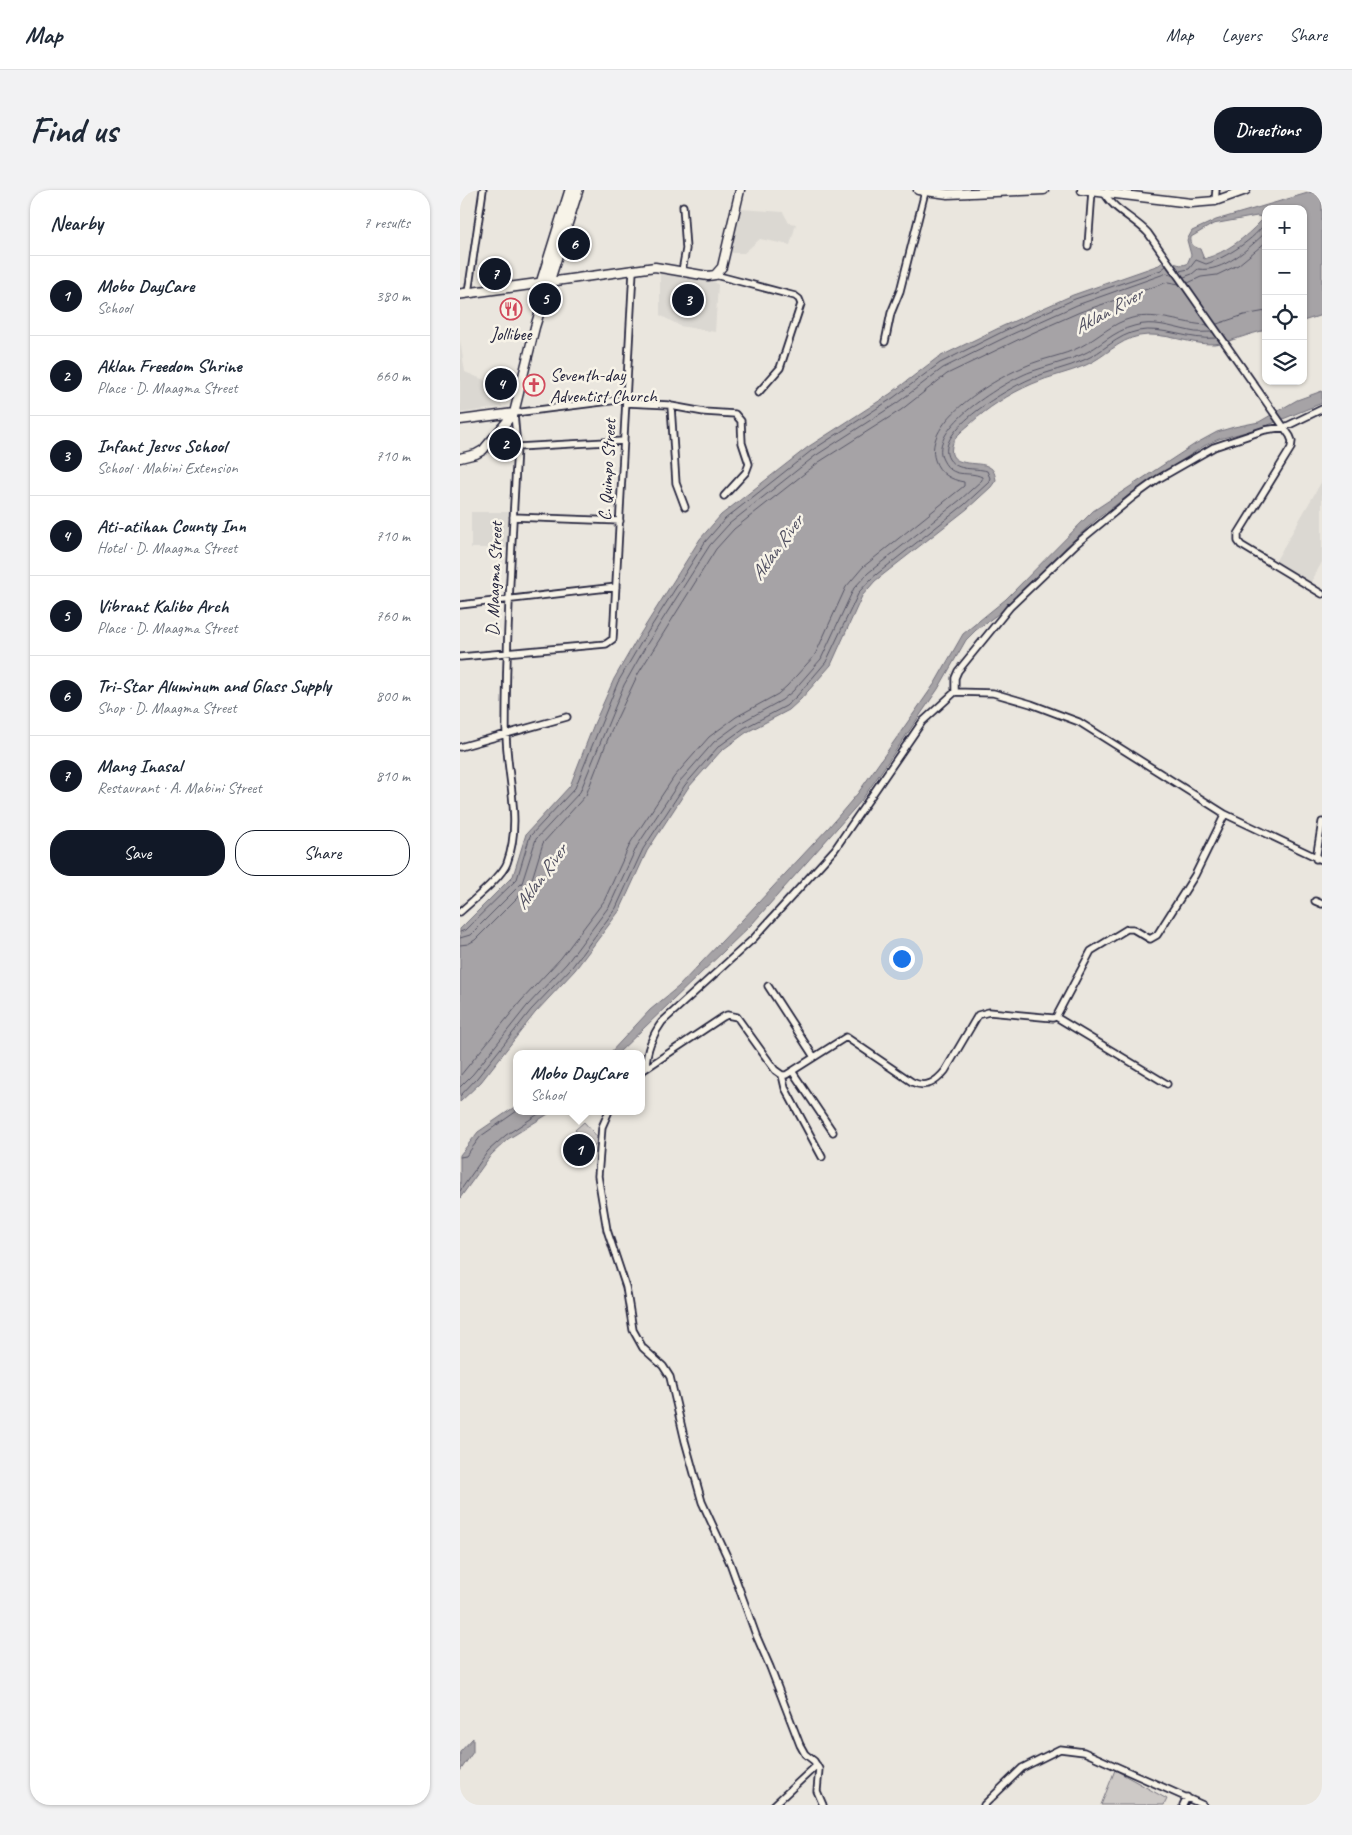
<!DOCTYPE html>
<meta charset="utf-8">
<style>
:root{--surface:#fff;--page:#f2f2f3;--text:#1f2937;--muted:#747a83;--line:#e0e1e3;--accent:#111827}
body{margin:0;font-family:Caveat,sans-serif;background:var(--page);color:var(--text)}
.controls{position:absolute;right:15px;top:15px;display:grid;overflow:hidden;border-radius:10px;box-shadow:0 1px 4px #0004}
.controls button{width:45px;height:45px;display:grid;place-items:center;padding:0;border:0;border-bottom:1px solid var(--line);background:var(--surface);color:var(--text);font:25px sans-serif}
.you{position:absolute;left:441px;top:768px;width:18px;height:18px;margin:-12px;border:4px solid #fff;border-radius:50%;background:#1a73e8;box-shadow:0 0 0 8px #1a73e833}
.badge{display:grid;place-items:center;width:32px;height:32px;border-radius:50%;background:var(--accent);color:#fff;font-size:16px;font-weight:700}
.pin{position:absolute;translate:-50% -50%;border:2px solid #fff;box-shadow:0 1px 5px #0006}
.popup{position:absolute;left:53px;top:860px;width:132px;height:65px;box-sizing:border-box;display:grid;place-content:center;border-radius:10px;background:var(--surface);filter:drop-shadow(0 1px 4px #0005);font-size:16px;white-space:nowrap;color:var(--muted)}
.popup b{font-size:19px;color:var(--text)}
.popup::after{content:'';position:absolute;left:50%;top:100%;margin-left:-10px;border:10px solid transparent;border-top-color:var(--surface)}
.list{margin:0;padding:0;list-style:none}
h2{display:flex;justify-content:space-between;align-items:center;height:65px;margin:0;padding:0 20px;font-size:21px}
h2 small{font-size:16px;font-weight:400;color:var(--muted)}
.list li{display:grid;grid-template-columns:32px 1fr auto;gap:15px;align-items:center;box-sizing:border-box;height:80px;padding:0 20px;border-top:1px solid var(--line)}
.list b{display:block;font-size:19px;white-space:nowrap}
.list p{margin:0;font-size:16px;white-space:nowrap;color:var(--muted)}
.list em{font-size:16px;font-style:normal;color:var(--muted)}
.actions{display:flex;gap:10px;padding:15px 20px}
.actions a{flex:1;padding:11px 0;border:1px solid var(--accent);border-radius:20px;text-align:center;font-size:18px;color:var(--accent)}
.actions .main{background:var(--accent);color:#fff}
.icon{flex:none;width:28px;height:28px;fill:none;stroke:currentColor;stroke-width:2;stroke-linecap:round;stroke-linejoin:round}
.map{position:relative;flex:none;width:862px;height:1615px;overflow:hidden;border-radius:20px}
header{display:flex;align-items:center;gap:30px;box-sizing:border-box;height:70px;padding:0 25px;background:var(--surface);border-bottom:1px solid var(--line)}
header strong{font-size:24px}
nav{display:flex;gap:28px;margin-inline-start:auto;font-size:18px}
.intro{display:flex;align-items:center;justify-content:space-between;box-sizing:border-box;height:120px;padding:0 30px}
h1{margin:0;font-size:35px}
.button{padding:12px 22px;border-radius:20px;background:var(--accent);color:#fff;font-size:18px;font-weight:700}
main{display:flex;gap:30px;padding:0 30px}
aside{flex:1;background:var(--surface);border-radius:20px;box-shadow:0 1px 4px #0004}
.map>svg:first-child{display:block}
.built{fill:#dbd8d2}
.green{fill:#cdc9c6;stroke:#787680}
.water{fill:#a6a3a6;stroke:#716f7b;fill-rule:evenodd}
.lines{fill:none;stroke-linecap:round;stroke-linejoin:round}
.shore{stroke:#575666;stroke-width:1}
.minor-casing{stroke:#22223b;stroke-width:9}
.tertiary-casing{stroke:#22223b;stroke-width:11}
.primary-casing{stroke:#22223b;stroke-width:12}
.minor{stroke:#f7f3e8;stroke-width:5.5}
.tertiary{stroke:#f7f3e8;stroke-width:8}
.primary{stroke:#f7f3e8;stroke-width:9}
.labels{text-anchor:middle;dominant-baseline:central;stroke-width:5;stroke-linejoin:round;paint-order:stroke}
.poi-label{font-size:18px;fill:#22223b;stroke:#f7f3e8}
.street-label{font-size:18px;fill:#22223b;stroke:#f7f3e8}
.water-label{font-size:19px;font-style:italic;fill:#504f60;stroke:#f7f3e8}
</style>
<header>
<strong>Map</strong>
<nav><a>Map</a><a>Layers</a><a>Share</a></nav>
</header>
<div class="intro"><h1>Find us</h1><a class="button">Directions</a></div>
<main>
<aside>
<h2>Nearby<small>7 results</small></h2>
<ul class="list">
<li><span class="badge">1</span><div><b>Mobo DayCare</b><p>School</p></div><em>380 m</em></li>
<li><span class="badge">2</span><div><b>Aklan Freedom Shrine</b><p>Place · D. Maagma Street</p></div><em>660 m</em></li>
<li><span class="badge">3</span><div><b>Infant Jesus School</b><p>School · Mabini Extension</p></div><em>710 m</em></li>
<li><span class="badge">4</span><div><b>Ati-atihan County Inn</b><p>Hotel · D. Maagma Street</p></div><em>710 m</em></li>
<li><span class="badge">5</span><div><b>Vibrant Kalibo Arch</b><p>Place · D. Maagma Street</p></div><em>760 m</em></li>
<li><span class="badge">6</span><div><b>Tri-Star Aluminum and Glass Supply</b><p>Shop · D. Maagma Street</p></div><em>800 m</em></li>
<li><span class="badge">7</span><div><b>Mang Inasal</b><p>Restaurant · A. Mabini Street</p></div><em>810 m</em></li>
</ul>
<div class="actions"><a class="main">Save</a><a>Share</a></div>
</aside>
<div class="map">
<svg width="862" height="1615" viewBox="0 0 862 1615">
<rect width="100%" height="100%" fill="#eae6de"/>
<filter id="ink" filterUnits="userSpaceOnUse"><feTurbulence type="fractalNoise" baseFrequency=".02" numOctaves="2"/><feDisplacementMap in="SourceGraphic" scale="10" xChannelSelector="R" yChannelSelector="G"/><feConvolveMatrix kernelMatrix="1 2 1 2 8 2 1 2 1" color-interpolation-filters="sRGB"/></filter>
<g filter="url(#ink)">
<path class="built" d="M280 19 323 22 329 33 336 34 330 55 300 49 284 63H271Z
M200 82 255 92 258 95 255 142 220 136 200 125Z
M0 150 5 182 29 192 36 197 42 217 0 223Z
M862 291V372L850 394 815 372Z
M11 322H48V358H11Z"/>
<path class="green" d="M48 236 51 240 52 262 29 263 28 261 45 237Z
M124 932 140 950 131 958 115 940Z
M655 1580 707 1609 704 1615H641Z"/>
<path class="water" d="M858 0H862V125L843 131V19H806V140C791 143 767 153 754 154 729 155 704 141 679 146 658 150 645 167 626 175 609 183 589 186 572 194 549 204 527 218 509 235 502 241 494 247 492 256 487 279 519 270 529 277 534 279 535 285 536 290L531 297 507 319 415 391 402 406 371 475 341 509 329 520 287 542 261 561 228 598 187 661 160 720 115 780 75 823 21 892 0 912V739L53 686 66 644 110 596 134 534 154 489 177 449 240 349 261 325 348 257 430 204 477 168 543 136 613 105 699 75C710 65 714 78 727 74L731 65 727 50 732 41 756 30ZM797 26 801 27V31C785 48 767 62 744 69L740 59C734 57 730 55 731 47L753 34Z
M862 201V213L801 238 759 249 744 256 669 305 637 329 606 357 549 416 516 440 506 450 478 499 401 611 292 734 157 864H149L190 820 218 797 283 729 369 637 398 603 475 493 503 444 546 409 633 321 735 254 757 242 774 237 799 232 837 210Z
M56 916V921H93L48 949 31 965 0 1008V965L18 942Z
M13 1548V1562L0 1581V1562Z"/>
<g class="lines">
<path class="shore" d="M719 81 729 79 736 70 746 74C765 68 796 49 806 31
M724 87 732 84 738 79C763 83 789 58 806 42
M728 93 741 87 757 85 778 75 806 52
M757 134 784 125 806 121
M0 742 5 740 57 689 70 646 115 598 158 492 182 451 245 352 265 329 351 261 433 208 480 173 546 140 615 109 701 80 706 76
M0 748 10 745 62 693 76 649 120 602 164 495 187 454 250 355 269 334 355 266 437 213 483 178 548 146 617 115 707 83 713 86
M0 755 8 754 15 750 68 697 72 689 83 653 126 605 151 541 178 484 256 359 274 339 359 272 441 220 487 184 570 144 620 122 708 92 719 94
M0 886 61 811 101 768 144 711 171 652 214 587 249 547 276 527 318 504 327 496 355 465 386 397 403 377 504 296V292C491 290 479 283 475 270 462 231 536 188 566 176 583 168 603 166 620 157 638 148 652 133 672 128 698 122 722 134 747 135
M0 897 13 884 67 816 107 773 150 715 177 656 220 591 254 552 280 533 322 510 333 501 361 469 394 398 408 383 500 310 522 290V287C508 280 493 290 483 270 466 238 546 191 570 182 587 176 604 172 621 165 640 157 653 141 674 136 693 130 711 137 730 141 737 143 745 142 753 142
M0 906 17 888 71 820 112 777 156 718 183 659 225 595 258 557 284 538 326 516 337 506 366 472 399 402 412 388 504 315 528 293 530 288 527 281C514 277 498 282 489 269 472 241 551 197 570 189 588 181 607 178 624 170 643 162 657 145 678 141 704 136 729 151 757 148
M0 967 6 966 21 946 57 921
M0 1001 28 961 46 945 83 921"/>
<g class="minor-casing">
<path id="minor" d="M644 3C655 21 674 28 688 43L830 246 832 251 831 258 778 344V351L781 355 862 404
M755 11 756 0
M628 56 632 1
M222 81 226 59 223 16
M255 85 335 106 339 109 341 114 320 178 298 203
M8 103 23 0
M425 152 431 123 440 101 465 2
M166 213 209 215 211 216 216 293 225 317
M211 216 244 222 275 224 281 231 282 253 289 274 286 282 264 306
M57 257 164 251
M53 327 160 331
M0 415 156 397
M0 467 146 454 153 449 173 81
M495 502V488L498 481 550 417 617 353 673 307 698 289 754 257 805 240 825 237 862 219
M0 557 107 527
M856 669 862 632
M855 711 862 714
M0 722C12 711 42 687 47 673 63 630 46 585 46 541 46 446 52 351 57 257L54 223 166 209
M308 796 354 867
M596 827 707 894
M186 877C186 861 193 844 202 832L294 748 375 659 462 532 495 502 533 503 571 514 619 532 765 624 862 670
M182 881 263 827 267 825 277 827 315 880 322 885H326L386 847 452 892C466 899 476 892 485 881L518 825 529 822 593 828 596 827 631 761 667 739H673L690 749 697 745 735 685 765 624
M332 881 373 942
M322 885 325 898 362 967
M149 921 142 937 138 986 147 1040 166 1097 173 1140 183 1158 203 1176 210 1187 225 1251 242 1312 270 1373 296 1445 310 1477 340 1555 345 1564 354 1571 359 1579 357 1601 363 1615
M314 1615 357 1575
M524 1615 562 1578 600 1559 624 1562 743 1615
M723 1615 727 1607"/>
</g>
<g class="tertiary-casing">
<path id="tertiary" d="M458 0 488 4 584 0
M622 0 731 13 755 11 786 0
M0 230 54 223
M0 268 16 264 23 260 54 223 75 137 89 92 195 77 248 86 255 85 262 77 280 0"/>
</g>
<g class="primary-casing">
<path id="primary" d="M81 93 110 0
M0 104 89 92 118 0"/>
</g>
<use href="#minor" class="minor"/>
<use href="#tertiary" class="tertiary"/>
<use href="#primary" class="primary"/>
</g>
</g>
<defs>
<g id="restaurant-ring" transform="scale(1.125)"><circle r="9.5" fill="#f7f3e8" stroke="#d1495b" stroke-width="1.5"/><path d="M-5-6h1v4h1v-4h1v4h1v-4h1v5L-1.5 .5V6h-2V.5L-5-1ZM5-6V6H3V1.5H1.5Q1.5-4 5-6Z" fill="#d1495b"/></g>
<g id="church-ring" transform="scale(1.125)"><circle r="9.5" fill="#f7f3e8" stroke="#d1495b" stroke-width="1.5"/><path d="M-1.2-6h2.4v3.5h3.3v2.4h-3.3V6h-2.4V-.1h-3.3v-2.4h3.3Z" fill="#d1495b"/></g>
</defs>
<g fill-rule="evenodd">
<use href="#restaurant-ring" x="51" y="119"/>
<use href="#church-ring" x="74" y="195"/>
</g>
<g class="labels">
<g class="poi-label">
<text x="51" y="144">Jollibee</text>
<text x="90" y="185" text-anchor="start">Seventh-day<tspan x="90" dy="21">Adventist Church</tspan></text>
</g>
<g class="street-label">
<text transform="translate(147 280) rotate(-87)">C. Quimpo Street</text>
<text transform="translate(34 389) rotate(-88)">D. Maagma Street</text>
</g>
<g class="water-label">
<text transform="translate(648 121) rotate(-29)">Aklan River</text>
<text transform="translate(317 358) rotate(-54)">Aklan River</text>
<text transform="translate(81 687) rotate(-54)">Aklan River</text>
</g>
</g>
</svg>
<div class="controls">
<button>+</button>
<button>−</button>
<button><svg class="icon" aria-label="locate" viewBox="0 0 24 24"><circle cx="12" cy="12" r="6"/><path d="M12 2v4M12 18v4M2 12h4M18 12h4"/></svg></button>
<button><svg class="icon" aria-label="layers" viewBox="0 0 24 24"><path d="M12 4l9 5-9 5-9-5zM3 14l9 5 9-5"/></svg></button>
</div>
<div class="you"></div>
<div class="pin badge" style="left:119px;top:960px">1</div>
<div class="popup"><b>Mobo DayCare</b>School</div>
<div class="pin badge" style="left:45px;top:254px">2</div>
<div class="pin badge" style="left:228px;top:110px">3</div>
<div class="pin badge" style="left:41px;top:194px">4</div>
<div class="pin badge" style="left:85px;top:109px">5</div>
<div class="pin badge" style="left:114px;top:54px">6</div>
<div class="pin badge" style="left:35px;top:84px">7</div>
</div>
</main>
